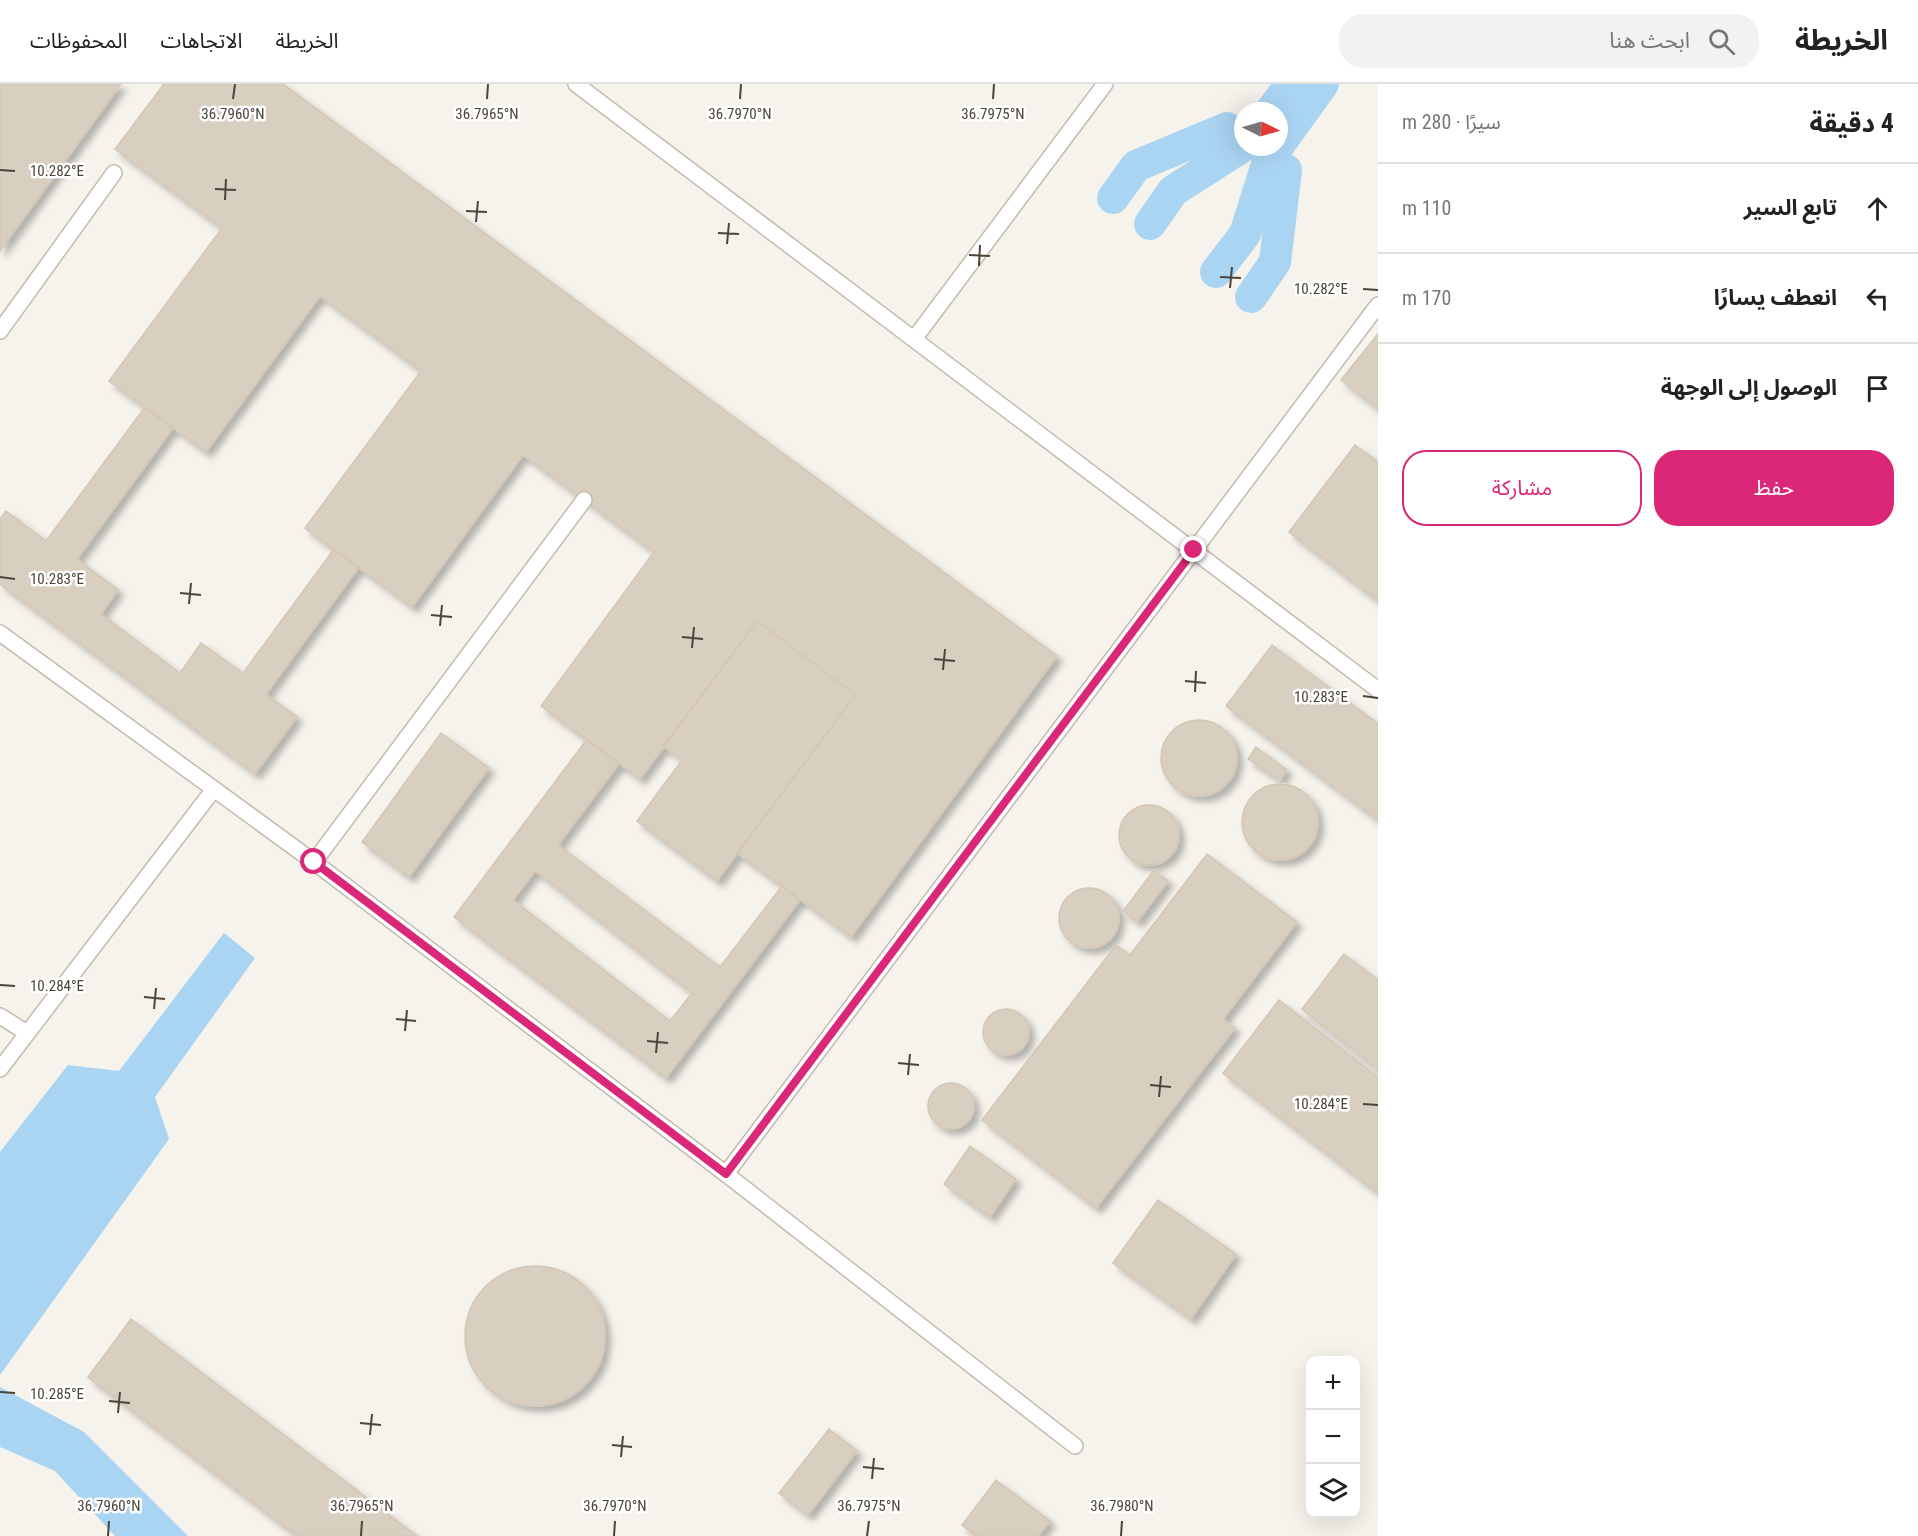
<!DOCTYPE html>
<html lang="ar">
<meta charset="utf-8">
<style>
:root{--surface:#fff;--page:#f2f2f2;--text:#222;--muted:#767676;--line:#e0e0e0;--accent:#db2777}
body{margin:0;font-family:"Roboto Condensed","Noto Sans Arabic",sans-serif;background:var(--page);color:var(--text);direction:rtl}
.controls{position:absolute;right:18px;bottom:18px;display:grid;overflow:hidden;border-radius:12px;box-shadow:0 6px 24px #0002}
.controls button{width:54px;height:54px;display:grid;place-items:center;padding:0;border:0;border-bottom:2px solid var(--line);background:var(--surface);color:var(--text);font:30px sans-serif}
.compass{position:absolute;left:1234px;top:18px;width:54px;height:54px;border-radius:50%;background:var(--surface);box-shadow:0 6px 24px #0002;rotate:95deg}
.stop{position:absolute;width:18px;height:18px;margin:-14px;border:4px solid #db2777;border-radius:50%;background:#fff}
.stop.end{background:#db2777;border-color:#fff;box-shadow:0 2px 6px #0008}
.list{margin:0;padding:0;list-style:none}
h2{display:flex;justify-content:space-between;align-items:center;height:78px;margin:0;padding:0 24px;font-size:26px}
h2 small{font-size:20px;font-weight:400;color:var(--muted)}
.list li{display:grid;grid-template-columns:39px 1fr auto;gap:18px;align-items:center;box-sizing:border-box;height:90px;padding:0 24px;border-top:2px solid var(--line)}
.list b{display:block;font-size:22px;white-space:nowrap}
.list em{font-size:20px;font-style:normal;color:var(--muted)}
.actions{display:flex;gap:12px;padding:18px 24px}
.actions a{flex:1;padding:14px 0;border:2px solid var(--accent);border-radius:24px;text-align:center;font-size:21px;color:var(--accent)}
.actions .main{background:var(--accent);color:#fff}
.icon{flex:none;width:33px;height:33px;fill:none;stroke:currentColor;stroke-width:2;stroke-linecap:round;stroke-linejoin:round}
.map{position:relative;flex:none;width:1378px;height:1452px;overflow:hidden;direction:ltr}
header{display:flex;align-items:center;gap:36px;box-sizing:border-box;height:84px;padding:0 30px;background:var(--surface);border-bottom:2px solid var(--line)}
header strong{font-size:28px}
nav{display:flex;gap:33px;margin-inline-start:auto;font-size:21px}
.search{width:420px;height:54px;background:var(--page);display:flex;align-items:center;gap:15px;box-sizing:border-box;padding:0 21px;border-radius:24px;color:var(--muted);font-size:22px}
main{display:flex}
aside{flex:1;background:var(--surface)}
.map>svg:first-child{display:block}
.water{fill:#a9d4f2}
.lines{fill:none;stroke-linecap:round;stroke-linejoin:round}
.canal{stroke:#a9d4f2;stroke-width:32}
.building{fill:#d8cfc1;stroke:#d3c7b4;stroke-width:1.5;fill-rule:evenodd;filter:url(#shadow)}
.lane-casing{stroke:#c2bbae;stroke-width:18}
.lane{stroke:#fff;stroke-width:15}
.route{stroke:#db2777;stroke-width:8}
.ticks{fill:none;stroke:#4b4439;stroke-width:2}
.ticks-label{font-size:15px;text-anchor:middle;fill:#4b4439;stroke:#fff;stroke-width:5;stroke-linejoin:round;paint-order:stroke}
</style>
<header>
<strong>الخريطة</strong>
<div class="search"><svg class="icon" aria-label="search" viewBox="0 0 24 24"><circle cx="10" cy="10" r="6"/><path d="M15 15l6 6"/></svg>ابحث هنا</div>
<nav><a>الخريطة</a><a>الاتجاهات</a><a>المحفوظات</a></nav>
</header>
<main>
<aside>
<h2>4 دقيقة<small>سيرًا · 280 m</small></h2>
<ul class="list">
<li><svg class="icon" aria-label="ahead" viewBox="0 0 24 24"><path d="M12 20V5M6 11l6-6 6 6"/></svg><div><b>تابع السير</b></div><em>110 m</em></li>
<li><svg class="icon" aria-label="left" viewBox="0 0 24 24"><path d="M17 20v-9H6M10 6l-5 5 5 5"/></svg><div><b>انعطف يسارًا</b></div><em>170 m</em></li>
<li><svg class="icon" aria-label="arrive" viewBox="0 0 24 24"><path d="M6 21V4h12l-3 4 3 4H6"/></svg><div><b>الوصول إلى الوجهة</b></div></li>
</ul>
<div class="actions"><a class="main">حفظ</a><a>مشاركة</a></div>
</aside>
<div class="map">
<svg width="1378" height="1452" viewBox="0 0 1378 1452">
<defs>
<filter id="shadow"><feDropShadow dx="5.5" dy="5.5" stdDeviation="3" flood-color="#0004"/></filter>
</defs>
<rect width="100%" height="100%" fill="#f6f3ec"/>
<path class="water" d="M224 849 255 874 155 1013 169 1055 0 1291V1068L68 981 119 987Z
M0 1303 84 1348 188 1452H115L55 1387 0 1363Z"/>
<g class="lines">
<path class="canal" d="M1271 27 1291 0
M1279 61 1323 0
M1113 114 1136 82 1227 44
M1150 140 1173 107 1243 62
M1216 188 1245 150 1269 74 1277 63
M1251 213 1275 178 1286 86"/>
</g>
<path class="building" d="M0 0H121L0 167Z
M164 0H283L1057 572 851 853 737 769 855 611 757 537 640 695 541 622 654 468 523 371 412 523 305 444 421 287 320 212 206 368 109 297 222 144 115 65Z
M1378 250V325L1341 296Z
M145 323 173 344 77 475 118 506 101 530 180 589 201 559 243 589 334 465 359 483 266 610 297 633 255 690 0 500V435L6 427 46 457Z
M1355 361 1378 378V517L1289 448Z
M757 537 855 611 717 797 637 737 682 676 663 662Z
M1272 561 1378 640V736L1226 622Z
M1161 674a38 38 0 1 1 76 0a38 38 0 1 1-76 0Z
M441 649 489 684 409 793 362 758Z
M587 655 619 680 558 761 720 883 782 802 800 816 666 994 454 833ZM535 787 692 909 670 937 513 816Z
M1256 663 1287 686 1280 696 1248 675Z
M1242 738a38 38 0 1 1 76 0a38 38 0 1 1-76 0Z
M1119 751a30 30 0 1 1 60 0a30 30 0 1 1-60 0Z
M1207 770 1297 838 1223 935 1235 944 1096 1124 982 1036 1116 861 1130 871Z
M1154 786 1168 797 1137 838 1123 827Z
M1059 834a30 30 0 1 1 60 0a30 30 0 1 1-60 0Z
M1344 870 1378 896V985L1302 925Z
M1279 916 1378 993V1109L1223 989Z
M983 948a23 23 0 1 1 46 0a23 23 0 1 1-46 0Z
M928 1022a23 23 0 1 1 46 0a23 23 0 1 1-46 0Z
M970 1062 1016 1095 990 1133 944 1100Z
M1158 1116 1236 1170 1191 1235 1113 1179Z
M465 1252a70 70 0 1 1 140 0a70 70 0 1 1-140 0Z
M131 1235 417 1452H297L88 1293Z
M829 1345 857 1367 808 1431 779 1409Z
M996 1396 1050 1437 1038 1452H976L962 1441Z"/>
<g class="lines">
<g class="lane-casing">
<path id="lane" d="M576 0 1378 606
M0 247 114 89
M914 255 1105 0
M0 549 314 778 726 1090 1075 1362
M314 778 584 416
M0 932 27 949
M0 985 214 705
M726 1090 1378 221"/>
</g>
<use href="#lane" class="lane"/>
</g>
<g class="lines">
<path class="route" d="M314 778 726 1090 1194 466"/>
</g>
<path class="ticks" d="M233 15 235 0M487 15 488 0M740 15 741 0M993 15 994 0M0 86 15 87M215 105 236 106M225 116 226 95M466 127 487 128M476 138 478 117M718 149 739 150M727 160 729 139M969 171 990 172M979 182 980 161M1220 193 1241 194M1230 204 1232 183M1363 205 1378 206M0 493 15 495M180 509 201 511M189 520 191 499M431 531 452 533M440 542 442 521M682 553 703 555M692 564 694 543M934 575 955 577M943 586 945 565M1185 597 1206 599M1195 608 1196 587M1363 612 1378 614M0 901 15 902M144 913 165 915M154 925 156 904M396 935 416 937M405 947 407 926M647 957 668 959M656 969 658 948M898 979 919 981M908 991 910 970M1150 1001 1171 1003M1159 1013 1161 992M1363 1020 1378 1021M0 1308 15 1309M109 1317 130 1319M118 1329 120 1308M360 1339 381 1341M370 1351 372 1330M612 1361 632 1363M621 1373 623 1352M863 1383 884 1385M872 1395 874 1374M108 1452 109 1437M361 1452 362 1437M614 1452 615 1437M867 1452 869 1437M1121 1452 1122 1437"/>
<g class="ticks-label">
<text x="233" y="35">36.7960°N</text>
<text x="487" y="35">36.7965°N</text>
<text x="740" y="35">36.7970°N</text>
<text x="993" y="35">36.7975°N</text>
<text x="57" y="92">10.282°E</text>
<text x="1321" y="210">10.282°E</text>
<text x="57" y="500">10.283°E</text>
<text x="1321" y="618">10.283°E</text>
<text x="57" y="907">10.284°E</text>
<text x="1321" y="1025">10.284°E</text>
<text x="57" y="1315">10.285°E</text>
<text x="109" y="1427">36.7960°N</text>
<text x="362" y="1427">36.7965°N</text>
<text x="615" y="1427">36.7970°N</text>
<text x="869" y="1427">36.7975°N</text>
<text x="1122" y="1427">36.7980°N</text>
</g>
</svg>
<div class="controls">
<button>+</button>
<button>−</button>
<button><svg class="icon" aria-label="layers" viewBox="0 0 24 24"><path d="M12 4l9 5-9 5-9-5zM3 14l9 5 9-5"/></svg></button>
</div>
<svg class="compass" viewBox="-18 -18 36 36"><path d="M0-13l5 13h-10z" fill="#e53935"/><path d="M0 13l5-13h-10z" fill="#767676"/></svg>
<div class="stop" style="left:314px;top:778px"></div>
<div class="stop end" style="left:1194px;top:466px"></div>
</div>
</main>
